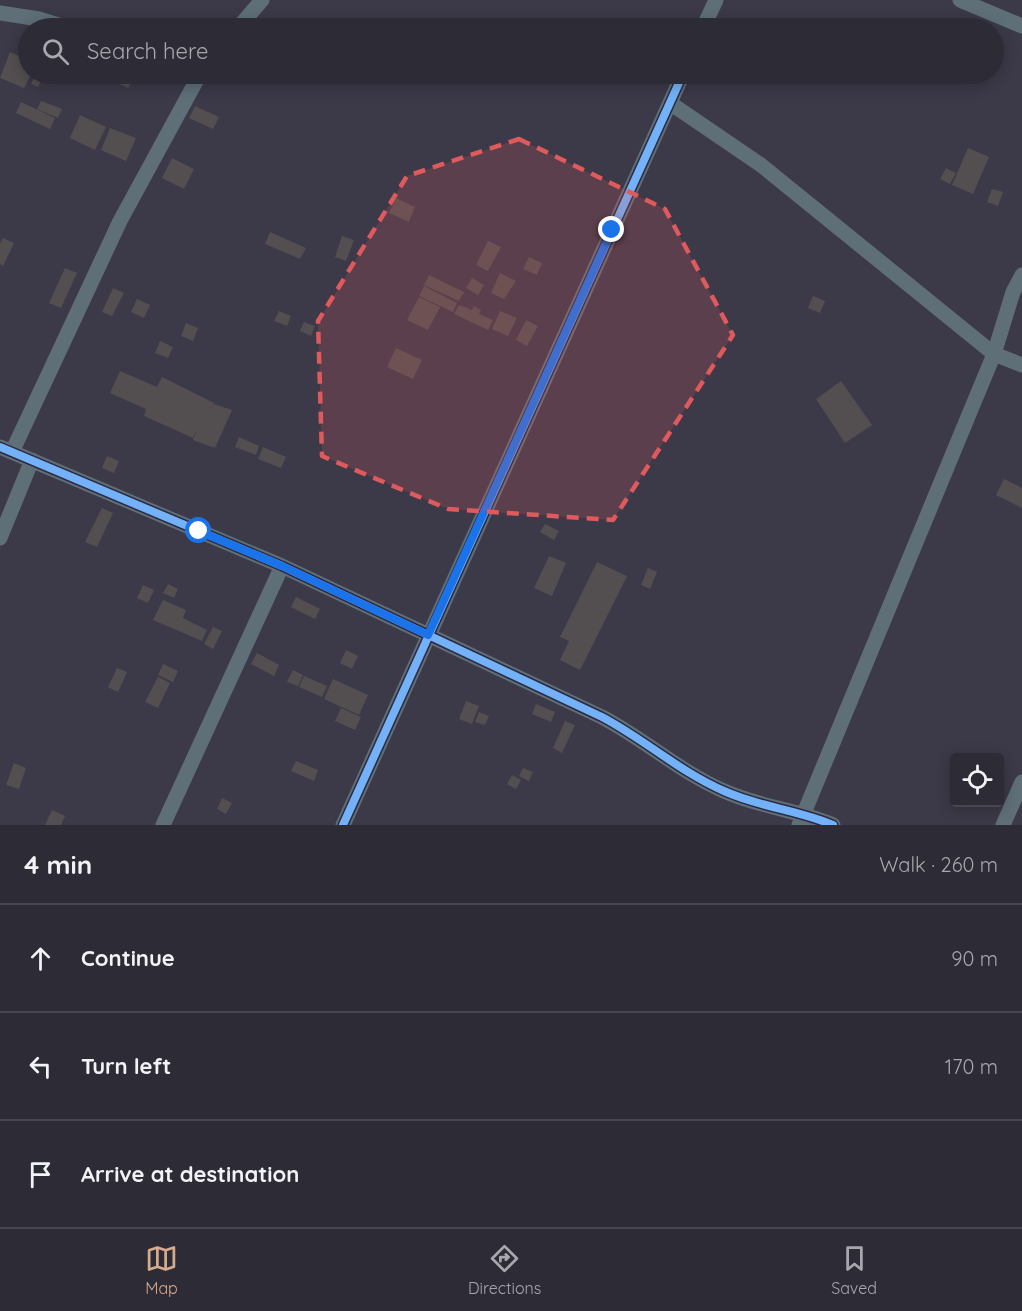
<!DOCTYPE html>
<meta charset="utf-8">
<style>
:root{--surface:#2d2b36;--page:#35333e;--text:#f1f3f6;--muted:#a7a7ad;--line:#484751;--accent:#d6ab8b}
body{margin:0;font-family:Quicksand,sans-serif;background:var(--page);color:var(--text)}
.controls{position:absolute;right:18px;bottom:18px;display:grid;overflow:hidden;border-radius:6px;box-shadow:0 3px 15px #0003}
.controls button{width:54px;height:54px;display:grid;place-items:center;padding:0;border:0;border-bottom:2px solid var(--line);background:var(--surface);color:var(--text);font:30px sans-serif}
.stop{position:absolute;width:18px;height:18px;margin:-14px;border:4px solid #1a73e8;border-radius:50%;background:#fff}
.stop.end{background:#1a73e8;border-color:#fff;box-shadow:0 2px 6px #0008}
.list{margin:0;padding:0;list-style:none}
h2{display:flex;justify-content:space-between;align-items:center;height:78px;margin:0;padding:0 24px;font-size:26px}
h2 small{font-size:20px;font-weight:400;color:var(--muted)}
.list li{display:grid;grid-template-columns:39px 1fr auto;gap:18px;align-items:center;box-sizing:border-box;height:108px;padding:0 24px;border-top:2px solid var(--line)}
.list b{display:block;font-size:22px;white-space:nowrap}
.list em{font-size:20px;font-style:normal;color:var(--muted)}
.icon{flex:none;width:33px;height:33px;fill:none;stroke:currentColor;stroke-width:2;stroke-linecap:round;stroke-linejoin:round}
.map{position:relative;flex:none;width:1022px;height:825px;overflow:hidden}
.search{position:absolute;background:var(--surface);box-shadow:0 3px 15px #0003;left:18px;right:18px;top:18px;height:66px;display:flex;align-items:center;gap:15px;box-sizing:border-box;padding:0 21px;border-radius:33px;color:var(--muted);font-size:22px}
.sheet{height:402px;background:var(--surface)}
nav{display:flex;justify-content:space-around;align-items:center;box-sizing:border-box;height:84px;border-top:2px solid var(--line);background:var(--surface);font-size:16px;color:var(--muted)}
nav a{display:grid;justify-items:center;gap:3px}
nav .on{color:var(--accent)}
.map>svg:first-child{display:block}
.building{fill:#534f51}
.lines{fill:none;stroke-linecap:round;stroke-linejoin:round}
.minor{stroke:#5e6f77;stroke-width:15}
.cycleway-casing{stroke:#2e2943;stroke-width:11}
.cycleway{stroke:#73b2f8;stroke-width:8}
.route{stroke:#1a73e8;stroke-width:8}
.marked{fill:#de5a5d;fill-opacity:0.2;stroke:#de5a5d;stroke-width:4.5;stroke-dasharray:12 8;stroke-linejoin:round}
</style>
<div class="map">
<svg width="1022" height="825" viewBox="0 0 1022 825">
<rect width="100%" height="100%" fill="#3c3948"/>
<path class="building" d="M10 52 28 60V74H31L24 88 0 78Z
M36 74 44 75 38 87 31 84Z
M107 74H131L135 75 128 88 106 77Z
M41 101 62 109 58 118 37 109Z
M21 102 55 118 50 129 16 113Z
M195 106 219 117 213 129 189 118Z
M80 115 106 127 95 150 70 138Z
M110 128 136 138 126 161 101 150Z
M968 148 989 157 973 194 952 185Z
M172 158 194 169 184 189 162 178Z
M946 168 956 173 950 184 940 179Z
M992 189 1003 192 998 206 987 202Z
M396 198 415 207 409 222 389 213Z
M270 232 306 248 300 259 265 244Z
M342 236 354 240 346 261 335 257Z
M3 238 14 243 3 266 0 264V244Z
M488 241 501 247 488 271 476 265Z
M529 257 542 263 537 275 523 269Z
M65 268 77 273 61 308 49 303Z
M500 273 516 281 504 299 491 293Z
M429 275 464 292 459 301 424 285Z
M472 278 484 285 478 295 466 288Z
M424 286 457 303 453 312 419 296Z
M113 288 124 293 112 316 102 312Z
M813 296 825 301 820 313 808 308Z
M419 297 440 307 428 330 407 320Z
M137 299 150 305 144 318 131 312Z
M459 305 472 310 474 306 481 310 479 314 493 320 488 330 454 314Z
M279 311 291 316 287 326 274 321Z
M500 311 517 318 508 336 492 329Z
M526 320 538 326 527 346 516 340Z
M304 322 315 326 311 336 300 331Z
M186 323 198 328 193 341 181 336Z
M160 341 173 347 168 358 155 353Z
M396 348 422 360 413 379 387 367Z
M120 371 157 387 162 377 214 403 210 411 214 404 232 410 215 448 193 440 198 429 193 438 144 416 146 409 110 393Z
M841 381 872 425 845 443 816 399Z
M239 437 259 446 256 455 235 447Z
M263 447 286 457 281 468 258 459Z
M107 456 119 461 114 473 102 468Z
M1004 479 1022 488V508L996 495Z
M102 508 113 513 97 547 85 542Z
M545 524 559 531 554 540 540 532Z
M549 556 566 563 552 596 534 588Z
M597 562 627 576 580 670 560 660 569 641 560 637Z
M648 568 657 572 650 589 641 585Z
M168 584 178 589 174 598 163 593Z
M143 585 154 590 148 603 137 598Z
M296 597 320 609 315 619 291 607Z
M163 600 186 610 183 618 207 630 202 641 153 620Z
M213 627 222 631 213 649 204 644Z
M346 650 358 656 352 669 340 663Z
M257 653 279 665 274 676 251 664Z
M163 664 178 671 173 682 158 675Z
M117 668 127 672 118 692 108 687Z
M293 670 303 675 298 686 287 682Z
M304 676 327 686 322 697 299 687Z
M158 677 170 683 158 708 145 702Z
M333 679 368 695 359 715 324 699Z
M466 701 479 706 472 724 459 719Z
M536 704 555 712 551 722 532 714Z
M341 708 361 717 355 730 335 721Z
M479 712 489 716 485 725 475 722Z
M565 721 575 725 562 753 553 748Z
M296 761 318 770 314 781 291 771Z
M14 763 26 768 19 789 6 785Z
M523 768 533 772 529 781 519 776Z
M512 775 521 780 516 789 507 784Z
M222 798 232 803 226 814 217 809Z
M52 810 65 816 61 825H45Z"/>
<g class="lines">
<path class="minor" d="M960 0 1022 26
M0 13 39 19 68 28
M238 28 262 0
M703 28 716 0
M670 103 761 165 994 354 1022 365
M0 447 282 566 602 717C644 739 680 772 724 791 759 807 798 810 833 825
M12 452 120 221 200 74
M0 538 32 460
M163 825 282 566
M343 825 683 74
M799 825 994 354 1013 292 1022 275
M1003 825 1022 782"/>
<g class="cycleway-casing">
<path id="cycleway" d="M0 447 282 566 602 717C644 739 680 772 724 791 759 807 798 810 833 825
M343 825 683 74"/>
</g>
<use href="#cycleway" class="cycleway"/>
</g>
<g class="lines">
<path class="route" d="M199 531 282 566 428 635 612 230"/>
</g>
<path class="marked" d="M519 139 665 209 733 335 613 520 448 509 322 456 318 321 407 176Z"/>
</svg>
<div class="controls">
<button><svg class="icon" aria-label="locate" viewBox="0 0 24 24"><circle cx="12" cy="12" r="6"/><path d="M12 2v4M12 18v4M2 12h4M18 12h4"/></svg></button>
</div>
<div class="stop" style="left:199px;top:531px"></div>
<div class="stop end" style="left:612px;top:230px"></div>
<div class="search"><svg class="icon" aria-label="search" viewBox="0 0 24 24"><circle cx="10" cy="10" r="6"/><path d="M15 15l6 6"/></svg>Search here</div>
</div>
<section class="sheet">
<h2>4 min<small>Walk · 260 m</small></h2>
<ul class="list">
<li><svg class="icon" aria-label="ahead" viewBox="0 0 24 24"><path d="M12 20V5M6 11l6-6 6 6"/></svg><div><b>Continue</b></div><em>90 m</em></li>
<li><svg class="icon" aria-label="left" viewBox="0 0 24 24"><path d="M17 20v-9H6M10 6l-5 5 5 5"/></svg><div><b>Turn left</b></div><em>170 m</em></li>
<li><svg class="icon" aria-label="arrive" viewBox="0 0 24 24"><path d="M6 21V4h12l-3 4 3 4H6"/></svg><div><b>Arrive at destination</b></div></li>
</ul>
</section>
<nav>
<a class="on"><svg class="icon" aria-label="map" viewBox="0 0 24 24"><path d="M3 6l6-2 6 2 6-2v14l-6 2-6-2-6 2zM9 4v14M15 6v14"/></svg>Map</a>
<a><svg class="icon" aria-label="directions" viewBox="0 0 24 24"><path d="M12 3l9 9-9 9-9-9zM9 14v-3h6M13 9l2 2-2 2"/></svg>Directions</a>
<a><svg class="icon" aria-label="saved" viewBox="0 0 24 24"><path d="M7 4h10v16l-5-4-5 4z"/></svg>Saved</a>
</nav>
